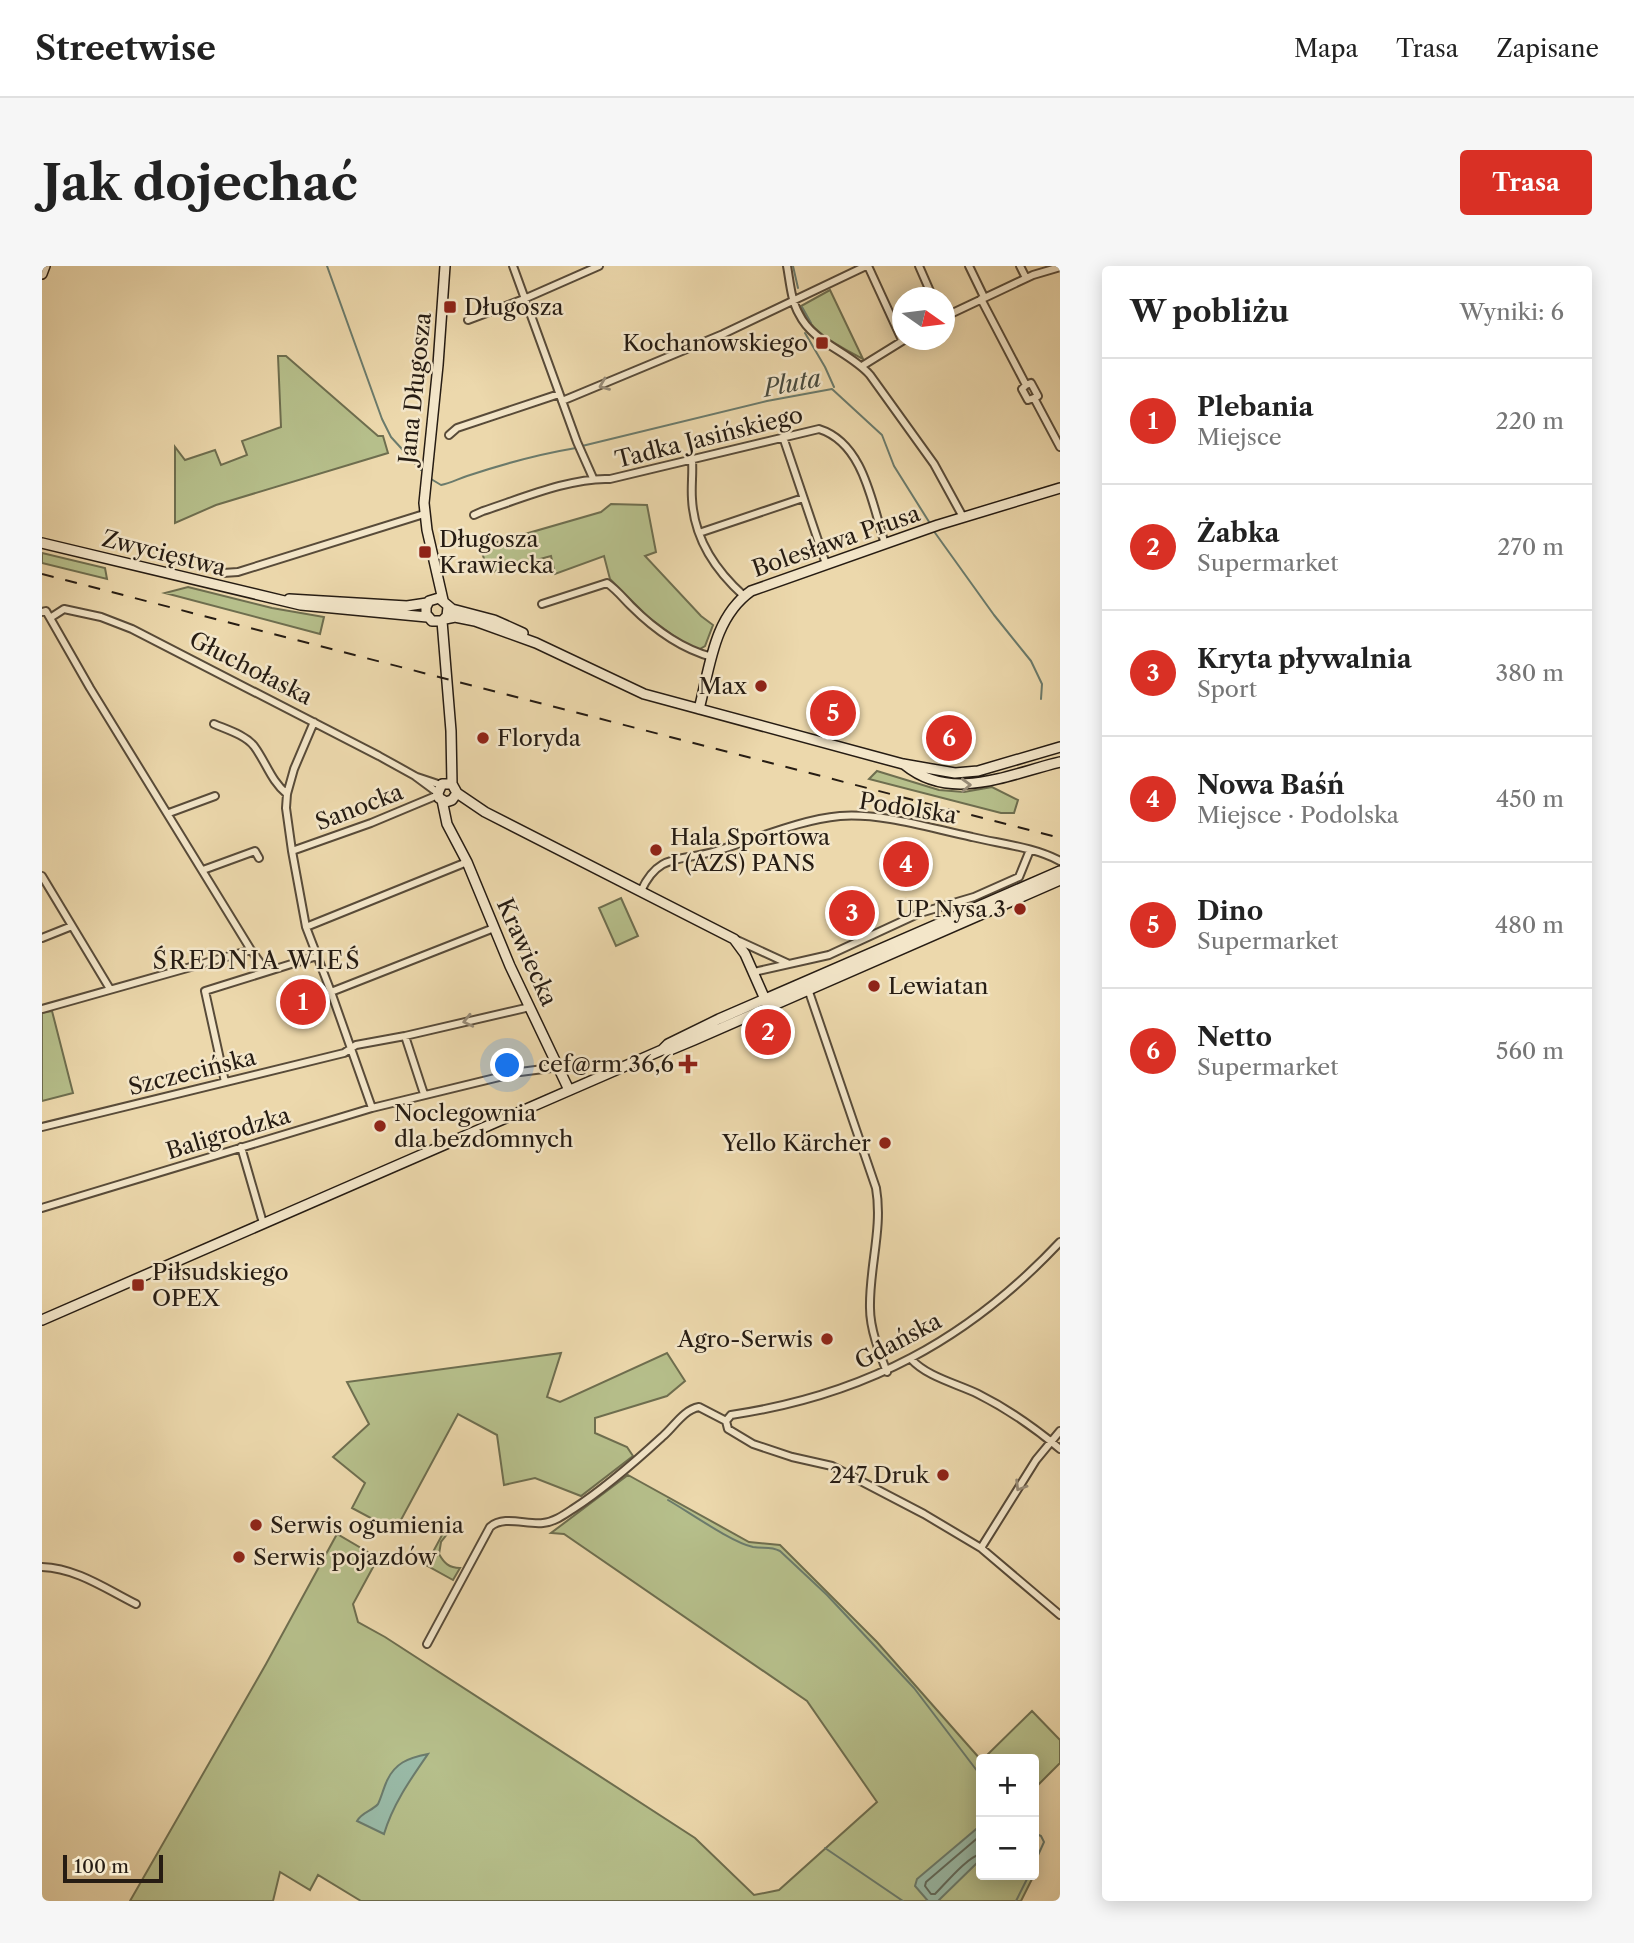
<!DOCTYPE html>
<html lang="pl">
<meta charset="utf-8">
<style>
:root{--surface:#fff;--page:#f6f6f6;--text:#222;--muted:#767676;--line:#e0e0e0;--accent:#d93025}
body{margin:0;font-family:"Libre Caslon Text",serif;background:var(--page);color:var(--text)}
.controls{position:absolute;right:21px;bottom:21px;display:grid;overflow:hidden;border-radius:7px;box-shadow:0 4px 18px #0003}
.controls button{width:63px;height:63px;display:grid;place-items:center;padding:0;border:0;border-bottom:2px solid var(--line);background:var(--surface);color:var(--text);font:35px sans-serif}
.compass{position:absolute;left:850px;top:21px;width:63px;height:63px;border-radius:50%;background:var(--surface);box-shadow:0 4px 18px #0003;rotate:104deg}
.scale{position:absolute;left:21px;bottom:18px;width:100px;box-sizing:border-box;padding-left:7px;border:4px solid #261c13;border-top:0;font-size:19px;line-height:24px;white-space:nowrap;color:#261c13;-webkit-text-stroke:5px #f3e6c9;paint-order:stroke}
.you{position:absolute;left:466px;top:800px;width:24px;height:24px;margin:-18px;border:5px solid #fff;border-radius:50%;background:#1a73e8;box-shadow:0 0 0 10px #1a73e833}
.badge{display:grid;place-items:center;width:46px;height:46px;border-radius:50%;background:var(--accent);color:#fff;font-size:23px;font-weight:700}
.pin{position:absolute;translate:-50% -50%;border:4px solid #fff;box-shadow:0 2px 7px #0006}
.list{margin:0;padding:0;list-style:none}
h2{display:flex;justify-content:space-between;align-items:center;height:91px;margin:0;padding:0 28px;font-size:30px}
h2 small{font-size:23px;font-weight:400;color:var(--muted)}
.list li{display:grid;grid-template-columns:46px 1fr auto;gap:21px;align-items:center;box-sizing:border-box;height:126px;padding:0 28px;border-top:2px solid var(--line)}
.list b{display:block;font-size:26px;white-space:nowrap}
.list p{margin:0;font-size:23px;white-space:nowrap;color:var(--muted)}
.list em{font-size:23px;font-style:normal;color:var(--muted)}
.map{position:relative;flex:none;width:1018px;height:1635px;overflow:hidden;border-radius:7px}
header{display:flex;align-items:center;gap:42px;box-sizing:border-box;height:98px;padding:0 35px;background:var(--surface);border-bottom:2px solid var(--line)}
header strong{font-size:33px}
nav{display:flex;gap:38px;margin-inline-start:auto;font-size:24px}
.intro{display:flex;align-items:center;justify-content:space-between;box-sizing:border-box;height:168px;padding:0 42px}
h1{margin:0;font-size:49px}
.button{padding:18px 32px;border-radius:7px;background:var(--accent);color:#fff;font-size:24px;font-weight:700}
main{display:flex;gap:42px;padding:0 42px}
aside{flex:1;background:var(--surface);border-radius:7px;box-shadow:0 4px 18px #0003}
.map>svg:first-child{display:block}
.green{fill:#b6bf8b;stroke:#6e6e4f;stroke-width:2}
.water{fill:#99baa7;stroke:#6b7b6c;stroke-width:2}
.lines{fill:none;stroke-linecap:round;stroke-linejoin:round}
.shore{stroke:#606b5d;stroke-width:2}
.stream{stroke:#6b7b6c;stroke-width:2}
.street-casing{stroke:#584b39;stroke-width:10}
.secondary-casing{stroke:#261c13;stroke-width:12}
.street{stroke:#f3e6c9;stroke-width:6}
.secondary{stroke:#f3e6c9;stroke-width:9}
.rail{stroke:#261c13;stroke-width:2;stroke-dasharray:12 12;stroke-linecap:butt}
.oneway{stroke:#978b77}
.poi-dot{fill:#8f2418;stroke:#f3e6c9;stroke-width:2.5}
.labels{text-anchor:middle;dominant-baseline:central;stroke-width:5;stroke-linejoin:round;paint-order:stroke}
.poi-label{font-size:23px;fill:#261c13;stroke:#f3e6c9;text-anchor:start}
.street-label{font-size:23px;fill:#261c13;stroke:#f3e6c9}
.water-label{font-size:24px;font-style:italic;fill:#484b3f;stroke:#f3e6c9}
.neighbourhood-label{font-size:24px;letter-spacing:2px;fill:#261c13;stroke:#f3e6c9}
</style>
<header>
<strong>Streetwise</strong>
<nav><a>Mapa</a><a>Trasa</a><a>Zapisane</a></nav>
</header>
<div class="intro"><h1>Jak dojechać</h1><a class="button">Trasa</a></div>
<main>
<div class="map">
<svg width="1018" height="1635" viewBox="0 0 1018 1635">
<rect width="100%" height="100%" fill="#ecd8ac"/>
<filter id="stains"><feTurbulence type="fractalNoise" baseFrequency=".00286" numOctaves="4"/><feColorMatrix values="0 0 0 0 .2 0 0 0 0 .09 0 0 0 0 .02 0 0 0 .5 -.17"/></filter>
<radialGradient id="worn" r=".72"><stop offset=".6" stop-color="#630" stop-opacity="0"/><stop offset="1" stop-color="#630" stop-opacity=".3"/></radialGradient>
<path class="green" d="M788 24 821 93C799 81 765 65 759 40Z
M236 90H244L336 170H341L346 187 174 239 133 257V181L143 194 173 184 179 199 205 189 200 175 239 161Z
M569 238 605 239 614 286 603 290 659 350 671 359 663 380 656 384 640 376 606 351 568 313 562 290 513 308 509 290 447 307 438 281 559 246Z
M0 287 63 302 65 313 0 297Z
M146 321 230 342 282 351 278 368 123 327Z
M835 505 897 524 922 526 950 521 976 534 972 547H959L827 513Z
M579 632 596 670 574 680 557 642Z
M10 745 31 827 0 835V747Z
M519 1087 505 1131 518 1136 625 1087 643 1115 625 1130 553 1152V1167L585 1181 591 1190 539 1230 493 1212 462 1219 455 1169 416 1148 353 1265 310 1242 323 1217 291 1191 327 1158 305 1116Z
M586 1209 707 1276 738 1279 835 1376 939 1494V1609H992L979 1635H319L276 1609 268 1624 238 1606 231 1635H88L224 1398 295 1268 336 1292 311 1338 316 1356 343 1371 653 1572 712 1629 737 1624 835 1536 765 1435 522 1268 509 1267Z
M407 1256 412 1259 399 1276 397 1288C402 1297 407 1302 418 1302L411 1314 384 1299Z
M990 1445 1018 1474V1497L992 1523V1493H941Z"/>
<path class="water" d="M386 1488C368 1514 351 1538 342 1568L315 1555C320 1546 330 1545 336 1538 339 1532 341 1524 344 1517 352 1497 366 1492 386 1488Z
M939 1559V1593L896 1635H886L873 1620 875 1613Z"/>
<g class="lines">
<path class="shore" d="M939 1569 884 1616 883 1620 889 1628H893C904 1617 925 1591 939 1588"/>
<path class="stream" d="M285 0 340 153 349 171 379 204
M751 0 756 22
M760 41 769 57
M763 67 783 101 792 121
M540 180 725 135 790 123 840 169 852 200 889 259
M389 213 399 219C408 217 416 213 425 210 461 198 498 188 534 182
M891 264 952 349 989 395 1000 418 999 433
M626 1234C647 1246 689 1276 711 1281 721 1283 728 1280 738 1285L785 1329 872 1422 939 1510
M992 1567 999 1570 1002 1576 992 1598
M783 1582 861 1635
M974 1635 987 1609"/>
<g class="street-casing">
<path id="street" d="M471 0 535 176 551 212
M745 0C748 16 749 34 757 48 771 77 808 86 828 109L892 198 921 251
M826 0 860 74
M877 0 891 32
M927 0 942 31
M978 0 984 12
M939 33 984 119 989 117 996 130 992 132 1018 181
M902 51 991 9 1018 1
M426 54 482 33 557 0
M820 100 862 74
M984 119 980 123 986 134 992 132
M520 135 681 68 824 0
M407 169 415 162 517 128
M741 171 784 298
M650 194C651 207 649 220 650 233 652 273 673 304 702 330
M432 249 441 245C478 233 530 211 568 213L777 163C822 177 830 238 843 278
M657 267 761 232
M181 307 196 306 382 248
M500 338 565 317C575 324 581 332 589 340 611 362 640 383 670 391
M0 346 4 345 48 422 209 684 219 698 227 704
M8 352 22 343 59 351 90 363 337 490 373 510 396 527
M272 456 252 503 245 528 244 542 250 585 264 661 289 726 330 842
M172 458C186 464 203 469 212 480 224 496 229 515 245 528
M375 511 399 519
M127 547 173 530
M250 585 329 557 396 529
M161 604 213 585 217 592
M0 610 68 723
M599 625C617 586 638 596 674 585 715 573 756 554 798 550 842 547 887 562 930 571 959 578 992 581 1018 595
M264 661 425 596
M0 672 30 660
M695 674 745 697
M712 706 787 689 878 647 932 631 977 611 988 584
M766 723 834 922C841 962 827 1002 828 1042 828 1063 837 1086 845 1106
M289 726 452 662
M0 743 209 684
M363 770 382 828
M183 816 163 725 275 690
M0 861 302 787 314 779 363 770 488 741
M199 881 221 957
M0 942 330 842 478 806 517 801
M869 1093C885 1111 916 1118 936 1128 966 1143 993 1162 1018 1183
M684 1155 689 1149C823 1129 926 1074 1018 976
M939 1282 994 1194 1018 1165
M0 1301C34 1302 64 1323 94 1338
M385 1378 448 1261C462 1249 484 1259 501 1257 512 1256 522 1249 531 1243 559 1225 595 1194 620 1171 632 1161 641 1144 657 1141L684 1155 686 1163 711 1178 750 1191 790 1200 882 1248 939 1282 1018 1349"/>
</g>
<g class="secondary-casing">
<path id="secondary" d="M0 8 3 0
M0 277 259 339 385 351
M247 333 365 340 385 337
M401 334 385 264 382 237 396 99 403 0
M406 341 405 350 400 355H390L384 348V341L387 335 397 332 410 343 452 354 481 367
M403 353 413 351 433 355 494 377 602 428 861 498 913 507 936 505 1018 481
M400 355 409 465 410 518
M657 443C668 402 671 352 709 325L896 259 1018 222
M863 499C910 537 967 508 1018 496
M415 527 410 534 404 536 397 532 396 527 400 518H410L415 527 443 546 692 673 703 688 726 740
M400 534 405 558 425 596 468 700 527 824
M620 784 626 778 677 753 1018 605
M0 1054 620 784H628L652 774 1018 614"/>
</g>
<use href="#street" class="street"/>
<use href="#secondary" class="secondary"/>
<path class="rail" d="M0 308 1018 572"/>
</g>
<defs><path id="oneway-chevron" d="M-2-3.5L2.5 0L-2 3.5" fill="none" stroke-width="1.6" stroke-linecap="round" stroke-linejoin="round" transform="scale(1.75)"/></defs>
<g class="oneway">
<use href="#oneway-chevron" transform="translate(562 119) rotate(158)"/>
<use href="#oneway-chevron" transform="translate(924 519) rotate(-2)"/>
<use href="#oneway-chevron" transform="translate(426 755) rotate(167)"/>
<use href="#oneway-chevron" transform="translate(978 1220) rotate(122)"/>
</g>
<g class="poi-dot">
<rect x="401" y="34" width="14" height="14" rx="3.5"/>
<rect x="773" y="70" width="14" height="14" rx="3.5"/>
<rect x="376" y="279" width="14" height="14" rx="3.5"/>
<circle cx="719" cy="420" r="7"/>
<circle cx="441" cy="472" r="7"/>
<circle cx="614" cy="584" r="7"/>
<circle cx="978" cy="643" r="7"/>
<circle cx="832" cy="720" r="7"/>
<path d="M642.5 787.5h7v7h7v7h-7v7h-7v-7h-7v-7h7z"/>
<circle cx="338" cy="860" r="7"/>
<circle cx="843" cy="877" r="7"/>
<rect x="89" y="1012" width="14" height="14" rx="3.5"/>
<circle cx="785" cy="1073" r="7"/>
<circle cx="901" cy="1209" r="7"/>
<circle cx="214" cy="1259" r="7"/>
<circle cx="197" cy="1291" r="7"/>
</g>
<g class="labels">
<g class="poi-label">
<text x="422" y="41">Długosza</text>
<text x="766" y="77" text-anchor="end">Kochanowskiego</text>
<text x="397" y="273">Długosza<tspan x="397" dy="26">Krawiecka</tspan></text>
<text x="705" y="420" text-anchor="end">Max</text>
<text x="455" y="472">Floryda</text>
<text x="628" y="571">Hala Sportowa<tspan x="628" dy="26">I (AZS) PANS</tspan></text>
<text x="964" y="643" text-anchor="end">UP Nysa 3</text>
<text x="846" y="720">Lewiatan</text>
<text x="632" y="798" text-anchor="end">cef@rm 36,6</text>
<text x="352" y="847">Noclegownia<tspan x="352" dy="26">dla bezdomnych</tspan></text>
<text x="829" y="877" text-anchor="end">Yello Kärcher</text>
<text x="110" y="1006">Piłsudskiego<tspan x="110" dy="26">OPEX</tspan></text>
<text x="771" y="1073" text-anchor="end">Agro-Serwis</text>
<text x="887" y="1209" text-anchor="end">247 Druk</text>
<text x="228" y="1259">Serwis ogumienia</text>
<text x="211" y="1291">Serwis pojazdów</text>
</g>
<g class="street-label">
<text transform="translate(373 122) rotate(-84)">Jana Długosza</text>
<text transform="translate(667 171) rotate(-14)">Tadka Jasińskiego</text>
<text transform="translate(794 275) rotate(-19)">Bolesława Prusa</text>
<text transform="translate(122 287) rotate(14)">Zwycięstwa</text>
<text transform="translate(209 402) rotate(27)">Głuchołaska</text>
<text transform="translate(317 541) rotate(-21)">Sanocka</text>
<text transform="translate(866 542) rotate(9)">Podolska</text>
<text transform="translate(485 686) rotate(66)">Krawiecka</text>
<text transform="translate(150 806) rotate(-14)">Szczecińska</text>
<text transform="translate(186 867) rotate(-17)">Baligrodzka</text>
<text transform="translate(856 1075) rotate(-28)">Gdańska</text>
</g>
<g class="water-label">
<text transform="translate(750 117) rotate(-11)">Pluta</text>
</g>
<g class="neighbourhood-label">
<text x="215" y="694">ŚREDNIA WIEŚ</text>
</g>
</g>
<rect width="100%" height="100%" filter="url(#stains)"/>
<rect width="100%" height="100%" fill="url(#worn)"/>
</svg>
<div class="controls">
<button>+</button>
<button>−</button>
</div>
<svg class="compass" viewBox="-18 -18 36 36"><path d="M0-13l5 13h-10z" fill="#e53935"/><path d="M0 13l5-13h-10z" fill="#767676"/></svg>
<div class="scale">100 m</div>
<div class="you"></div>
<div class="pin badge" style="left:261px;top:736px">1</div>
<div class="pin badge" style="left:726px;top:766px">2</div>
<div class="pin badge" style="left:810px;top:647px">3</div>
<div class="pin badge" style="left:864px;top:598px">4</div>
<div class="pin badge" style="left:791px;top:447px">5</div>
<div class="pin badge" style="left:907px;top:472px">6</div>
</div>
<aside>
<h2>W pobliżu<small>Wyniki: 6</small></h2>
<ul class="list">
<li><span class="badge">1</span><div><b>Plebania</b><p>Miejsce</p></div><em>220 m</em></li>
<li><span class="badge">2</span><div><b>Żabka</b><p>Supermarket</p></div><em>270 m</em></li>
<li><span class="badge">3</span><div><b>Kryta pływalnia</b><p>Sport</p></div><em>380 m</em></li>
<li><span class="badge">4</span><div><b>Nowa Baśń</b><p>Miejsce · Podolska</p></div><em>450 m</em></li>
<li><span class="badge">5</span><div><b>Dino</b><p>Supermarket</p></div><em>480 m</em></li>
<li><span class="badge">6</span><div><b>Netto</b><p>Supermarket</p></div><em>560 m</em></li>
</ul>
</aside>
</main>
